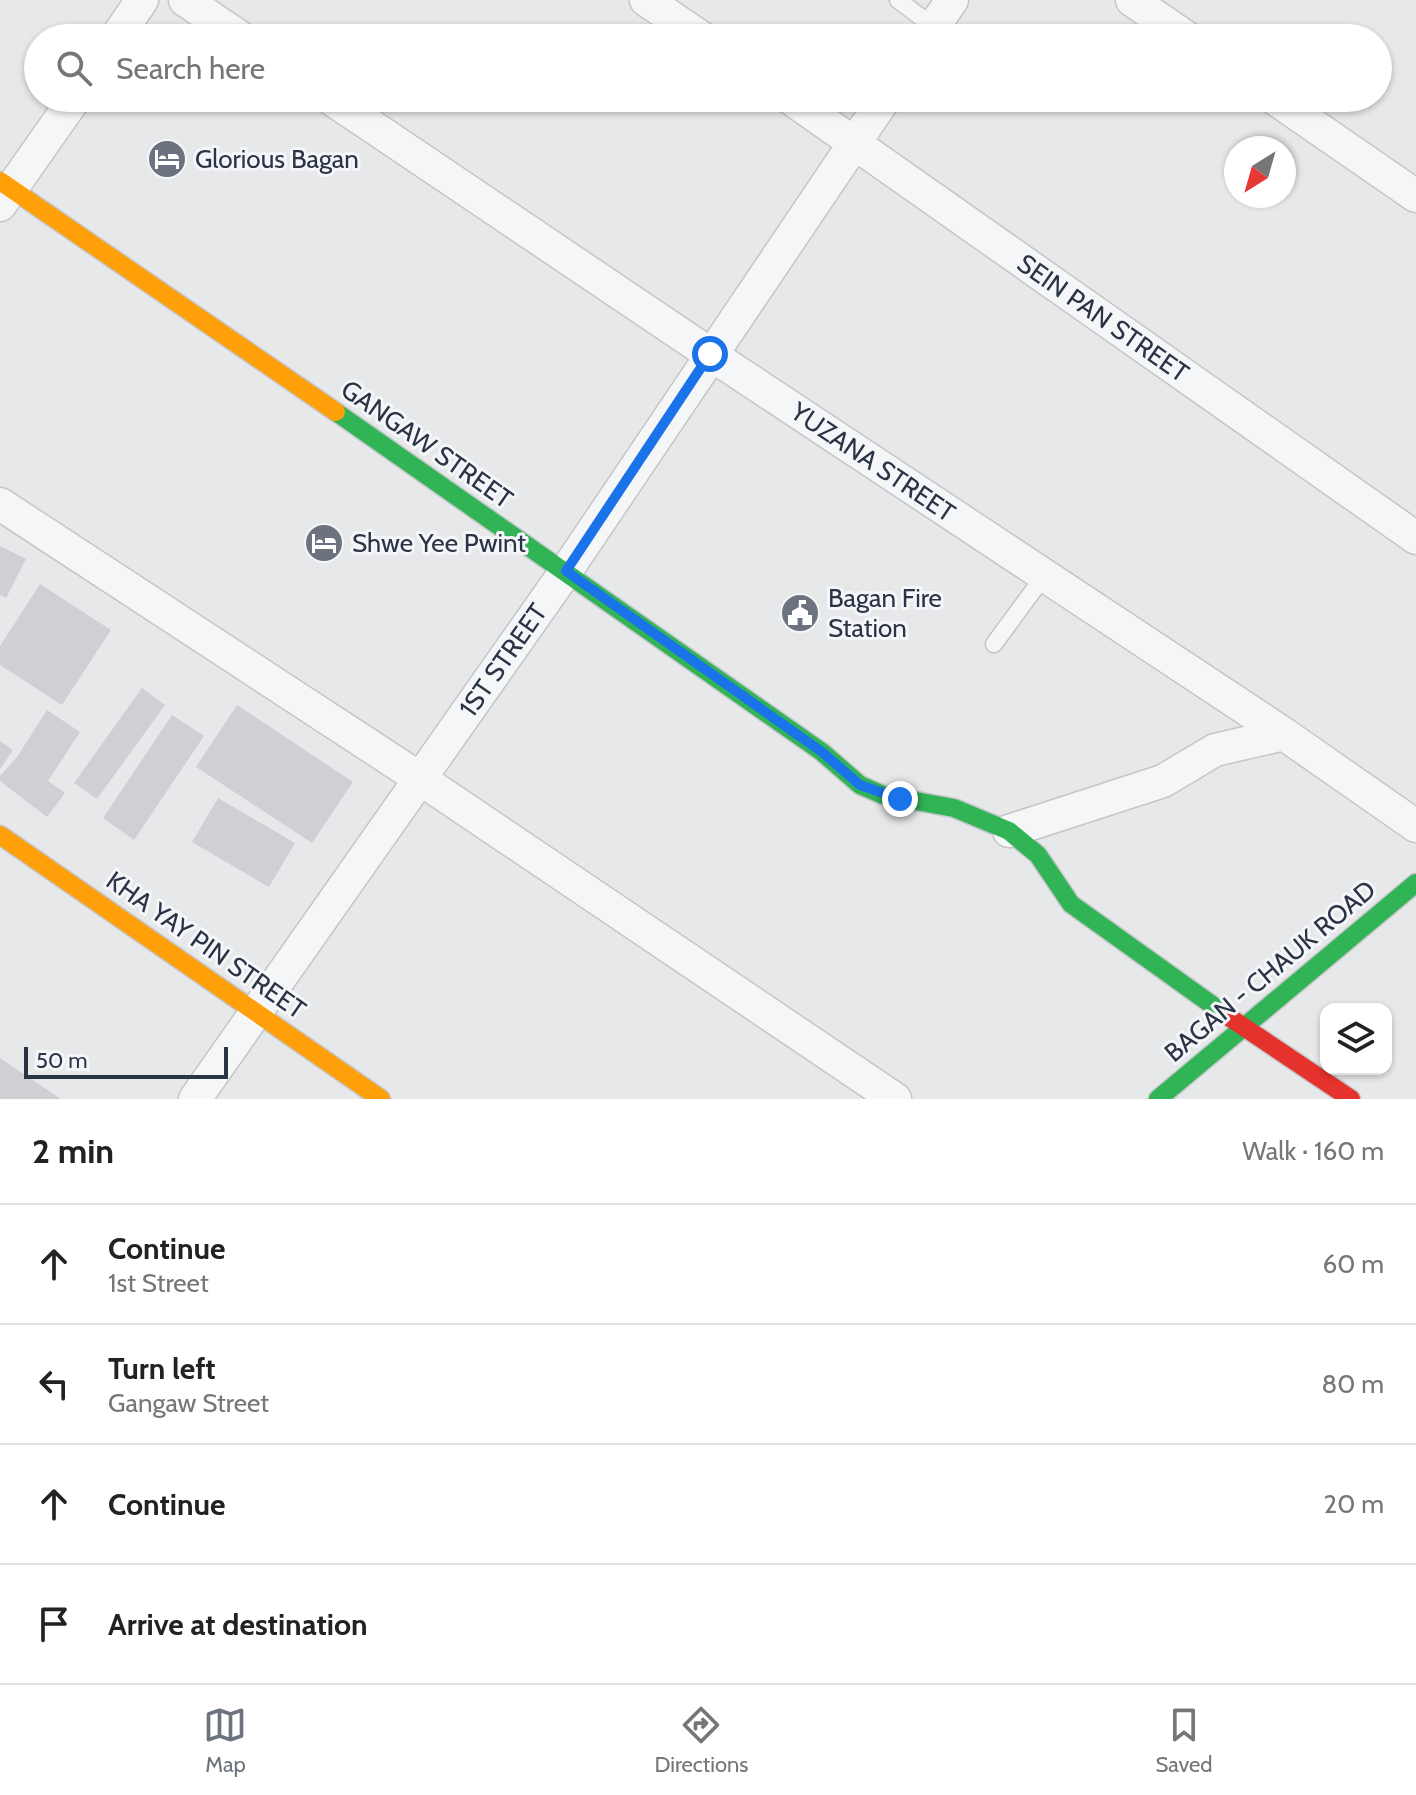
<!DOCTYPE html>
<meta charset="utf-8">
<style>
:root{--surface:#fff;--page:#f2f2f2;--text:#222;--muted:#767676;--line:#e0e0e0;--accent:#6c737f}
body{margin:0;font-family:Cabin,sans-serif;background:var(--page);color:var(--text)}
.controls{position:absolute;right:24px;bottom:24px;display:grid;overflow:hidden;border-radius:16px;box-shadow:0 2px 6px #0004}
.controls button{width:72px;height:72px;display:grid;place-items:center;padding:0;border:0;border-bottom:2px solid var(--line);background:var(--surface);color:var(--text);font:40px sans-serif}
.compass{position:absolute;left:1224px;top:136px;width:72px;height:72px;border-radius:50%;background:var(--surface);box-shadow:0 2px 6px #0004;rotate:217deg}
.scale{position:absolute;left:24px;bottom:20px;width:204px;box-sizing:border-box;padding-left:8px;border:4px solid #2b3445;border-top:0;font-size:22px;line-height:28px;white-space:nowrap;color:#2b3445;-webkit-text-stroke:6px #f4f6f9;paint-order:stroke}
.stop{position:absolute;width:24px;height:24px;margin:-18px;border:6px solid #1a73e8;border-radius:50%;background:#fff}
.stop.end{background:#1a73e8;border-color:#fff;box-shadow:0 2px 8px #0008}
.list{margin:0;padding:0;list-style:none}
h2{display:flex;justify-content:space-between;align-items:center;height:104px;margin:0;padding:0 32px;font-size:34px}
h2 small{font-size:26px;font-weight:400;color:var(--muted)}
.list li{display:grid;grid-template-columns:52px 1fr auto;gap:24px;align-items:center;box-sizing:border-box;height:120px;padding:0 32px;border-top:2px solid var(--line)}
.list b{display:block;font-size:30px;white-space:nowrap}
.list p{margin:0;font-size:26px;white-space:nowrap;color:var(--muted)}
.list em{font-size:26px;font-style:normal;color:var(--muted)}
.icon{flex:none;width:44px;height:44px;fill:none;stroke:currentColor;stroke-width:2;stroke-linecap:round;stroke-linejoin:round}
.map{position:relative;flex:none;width:1416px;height:1099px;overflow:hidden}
.search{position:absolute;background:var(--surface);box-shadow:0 2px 6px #0004;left:24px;right:24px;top:24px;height:88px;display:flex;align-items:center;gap:20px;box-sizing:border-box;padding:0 28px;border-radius:44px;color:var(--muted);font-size:30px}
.sheet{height:584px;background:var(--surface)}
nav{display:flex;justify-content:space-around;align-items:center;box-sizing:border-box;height:112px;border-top:2px solid var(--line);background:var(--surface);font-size:22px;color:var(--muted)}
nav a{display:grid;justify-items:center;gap:4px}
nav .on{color:var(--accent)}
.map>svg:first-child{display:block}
.building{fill:#ced0d3}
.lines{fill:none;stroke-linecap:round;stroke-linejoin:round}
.lane-casing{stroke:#c4c6c8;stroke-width:19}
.street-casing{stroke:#c4c6c8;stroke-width:35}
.fast-casing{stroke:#c4c6c8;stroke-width:21}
.slow-casing{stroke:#c4c6c8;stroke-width:21}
.jam-casing{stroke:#c4c6c8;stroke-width:21}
.lane{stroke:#f5f6f7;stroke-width:16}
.street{stroke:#f5f6f7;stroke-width:32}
.fast{stroke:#30b455;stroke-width:18}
.slow{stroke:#ff9f0a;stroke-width:18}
.jam{stroke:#e5322d;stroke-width:18}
.route{stroke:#1a73e8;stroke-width:10}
.labels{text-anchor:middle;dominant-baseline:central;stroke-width:6;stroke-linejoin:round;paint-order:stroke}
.poi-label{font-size:26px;fill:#2b3445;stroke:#f4f6f9;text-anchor:start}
.street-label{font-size:26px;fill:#2b3445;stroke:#f4f6f9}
</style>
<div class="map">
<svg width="1416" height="1099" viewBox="0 0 1416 1099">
<rect width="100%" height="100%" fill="#e6e8ea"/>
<path class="building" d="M0 546 26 559 6 598 0 595Z
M40 584 111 630 62 705 0 665V646Z
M142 688 165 705 97 799 74 783Z
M237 705 353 782 312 843 196 767Z
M47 710 80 732 48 781 65 793 47 817 0 781V776L17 757Z
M172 715 204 736 134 840 103 818Z
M0 741 13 750 0 769Z
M218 798 295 843 269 887 192 842Z
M0 1058 61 1099H0Z"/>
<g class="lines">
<g class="lane-casing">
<path id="lane" d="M898 0 934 27
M994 644 1044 576"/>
</g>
<g class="street-casing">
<path id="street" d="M185 0 241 38
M646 0 702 38
M1132 0 1187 38
M116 38 142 0
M926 38 952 0
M330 98 710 354 1284 734 1416 826
M790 98 1416 538
M1274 98 1416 196
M0 205 75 98
M0 504 419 778 895 1099
M1009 831 1163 781 1215 750 1284 734
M195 1099 566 571 885 98"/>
</g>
<g class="fast-casing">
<path id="fast" d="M336 412 822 752 860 785 883 795 954 808 1009 831 1038 855 1071 904 1229 1017
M1158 1099 1416 883"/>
</g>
<g class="slow-casing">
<path id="slow" d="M0 181 336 412
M0 835 381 1099"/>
</g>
<g class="jam-casing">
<path id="jam" d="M1229 1017 1351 1099"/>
</g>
<use href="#lane" class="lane"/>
<use href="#street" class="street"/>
<use href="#fast" class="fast"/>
<use href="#slow" class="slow"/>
<use href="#jam" class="jam"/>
</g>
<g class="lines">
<path class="route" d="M710 354 566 571 822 752 860 785 900 799"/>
</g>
<defs>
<g id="hotel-disc" transform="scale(2)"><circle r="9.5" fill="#6c737f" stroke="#f4f6f9"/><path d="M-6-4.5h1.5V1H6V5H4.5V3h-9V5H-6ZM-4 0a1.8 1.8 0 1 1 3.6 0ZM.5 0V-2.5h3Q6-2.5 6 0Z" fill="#fff"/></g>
<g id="civic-disc" transform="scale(2)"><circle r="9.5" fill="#6c737f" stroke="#f4f6f9"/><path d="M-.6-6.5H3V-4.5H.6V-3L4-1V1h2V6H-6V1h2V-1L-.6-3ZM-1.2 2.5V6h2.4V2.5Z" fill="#fff"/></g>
</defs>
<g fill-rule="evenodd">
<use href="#hotel-disc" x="167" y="159"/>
<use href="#hotel-disc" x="324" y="543"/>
<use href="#civic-disc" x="800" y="613"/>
</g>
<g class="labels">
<g class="poi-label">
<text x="195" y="159">Glorious Bagan</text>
<text x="352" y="543">Shwe Yee Pwint</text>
<text x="828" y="598">Bagan Fire<tspan x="828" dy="30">Station</tspan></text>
</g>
<g class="street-label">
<text transform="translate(1103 318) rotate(35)">SEIN PAN STREET</text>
<text transform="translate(427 444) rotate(35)">GANGAW STREET</text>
<text transform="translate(873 462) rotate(34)">YUZANA STREET</text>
<text transform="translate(503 660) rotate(-55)">1ST STREET</text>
<text transform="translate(206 945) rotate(35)">KHA YAY PIN STREET</text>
<text transform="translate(1270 971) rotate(-40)">BAGAN - CHAUK ROAD</text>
</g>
</g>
</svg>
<div class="controls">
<button><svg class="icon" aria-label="layers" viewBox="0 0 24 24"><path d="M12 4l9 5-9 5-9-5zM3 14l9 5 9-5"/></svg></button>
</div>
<svg class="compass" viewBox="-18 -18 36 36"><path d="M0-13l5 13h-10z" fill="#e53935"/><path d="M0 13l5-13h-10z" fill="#767676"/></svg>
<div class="scale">50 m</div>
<div class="stop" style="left:710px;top:354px"></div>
<div class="stop end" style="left:900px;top:799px"></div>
<div class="search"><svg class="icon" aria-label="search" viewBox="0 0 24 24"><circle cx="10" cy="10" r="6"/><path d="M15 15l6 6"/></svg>Search here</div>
</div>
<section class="sheet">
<h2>2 min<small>Walk · 160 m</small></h2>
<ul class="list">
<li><svg class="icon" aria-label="ahead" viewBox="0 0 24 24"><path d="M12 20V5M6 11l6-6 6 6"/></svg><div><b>Continue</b><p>1st Street</p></div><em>60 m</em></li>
<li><svg class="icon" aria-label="left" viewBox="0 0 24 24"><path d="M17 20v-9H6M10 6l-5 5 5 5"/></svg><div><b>Turn left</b><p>Gangaw Street</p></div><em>80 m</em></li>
<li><svg class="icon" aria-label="ahead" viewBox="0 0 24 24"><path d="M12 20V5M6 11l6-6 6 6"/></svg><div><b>Continue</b></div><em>20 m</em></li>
<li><svg class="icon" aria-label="arrive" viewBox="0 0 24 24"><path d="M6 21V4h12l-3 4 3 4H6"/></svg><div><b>Arrive at destination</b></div></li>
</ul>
</section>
<nav>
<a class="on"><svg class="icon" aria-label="map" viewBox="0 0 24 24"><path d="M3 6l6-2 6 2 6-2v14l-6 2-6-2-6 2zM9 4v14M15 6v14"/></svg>Map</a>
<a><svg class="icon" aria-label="directions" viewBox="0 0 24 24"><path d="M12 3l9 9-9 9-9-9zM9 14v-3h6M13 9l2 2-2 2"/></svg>Directions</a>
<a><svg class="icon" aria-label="saved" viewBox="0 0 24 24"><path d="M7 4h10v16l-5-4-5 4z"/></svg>Saved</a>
</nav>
